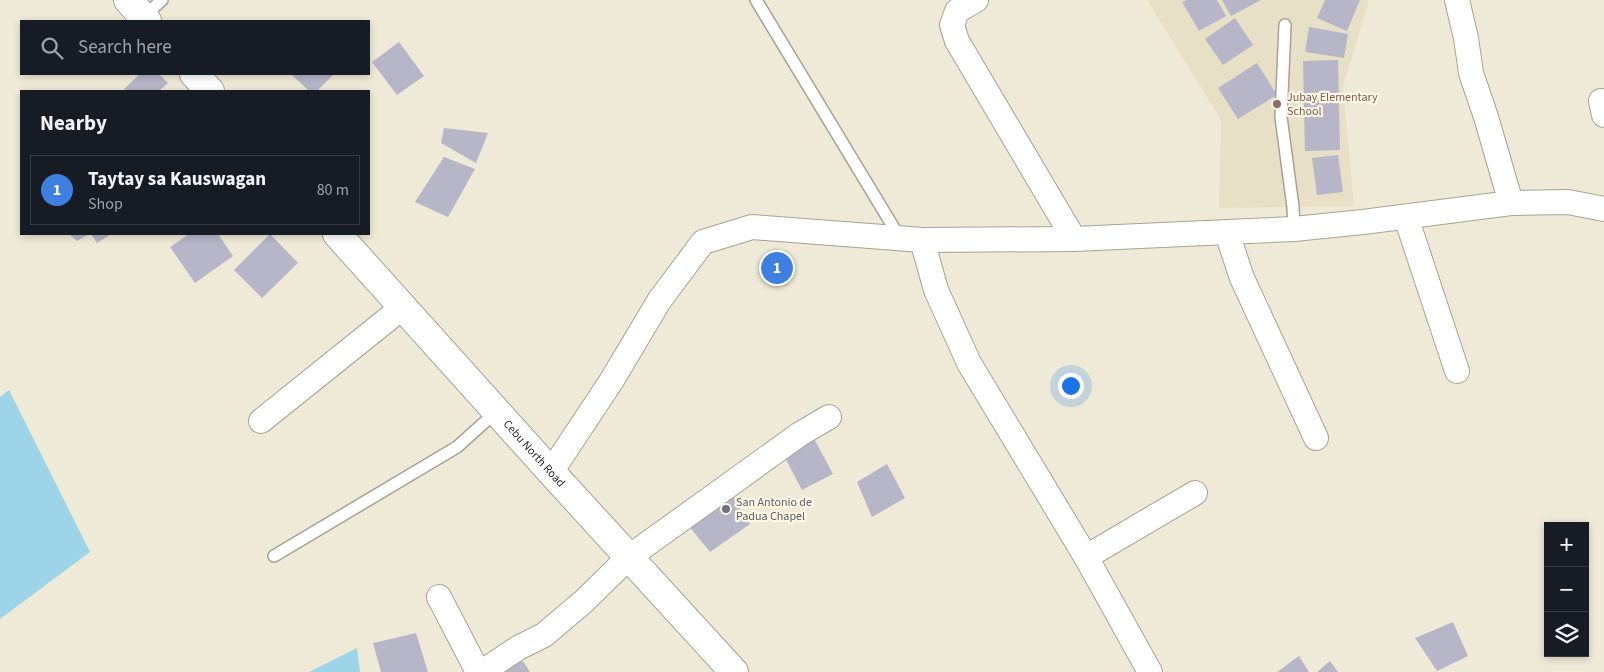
<!DOCTYPE html>
<meta charset="utf-8">
<style>
:root{--surface:#171b24;--page:#20242c;--text:#f1f3f6;--muted:#9ea1a6;--line:#363941;--accent:#0f766e}
body{margin:0;font-family:"Source Sans 3",sans-serif;background:var(--page);color:var(--text)}
.controls{position:absolute;right:15px;bottom:15px;display:grid;overflow:hidden;border-radius:0px;box-shadow:0 2px 8px #0003}
.controls button{width:45px;height:45px;display:grid;place-items:center;padding:0;border:0;border-bottom:1px solid var(--line);background:var(--surface);color:var(--text);font:25px sans-serif}
.you{position:absolute;left:1070px;top:385px;width:18px;height:18px;margin:-12px;border:4px solid #fff;border-radius:50%;background:#1a73e8;box-shadow:0 0 0 8px #1a73e833}
.badge{display:grid;place-items:center;width:32px;height:32px;border-radius:50%;background:var(--accent);color:#fff;font-size:16px;font-weight:700}
.pin{position:absolute;translate:-50% -50%;border:2px solid #fff;box-shadow:0 1px 5px #0006}
.list{margin:0;padding:0;list-style:none}
h2{display:flex;justify-content:space-between;align-items:center;height:65px;margin:0;padding:0 20px;font-size:21px}
h2 small{font-size:16px;font-weight:400;color:var(--muted)}
.list li{display:grid;grid-template-columns:32px 1fr auto;gap:15px;align-items:center;box-sizing:border-box;height:70px;margin:0 10px 10px;padding:0 10px;border:1px solid var(--line);border-radius:0px}
.list b{display:block;font-size:19px;white-space:nowrap}
.list p{margin:0;font-size:16px;white-space:nowrap;color:var(--muted)}
.list em{font-size:16px;font-style:normal;color:var(--muted)}
.icon{flex:none;width:28px;height:28px;fill:none;stroke:currentColor;stroke-width:2;stroke-linecap:round;stroke-linejoin:round}
.map{position:relative;flex:none;width:1604px;height:672px;overflow:hidden}
.search{position:absolute;background:var(--surface);box-shadow:0 2px 8px #0003;left:20px;top:20px;width:350px;height:55px;display:flex;align-items:center;gap:12px;box-sizing:border-box;padding:0 18px;border-radius:0px;color:var(--muted);font-size:19px}
.panel{position:absolute;background:var(--surface);box-shadow:0 2px 8px #0003;left:20px;top:90px;width:350px;height:145px;border-radius:0px}
.map>svg:first-child{display:block}
.built{fill:#e7dfc6}
.water{fill:#9dd4e7}
.building{fill:#b6b6c8}
.lines{fill:none;stroke-linecap:round;stroke-linejoin:round}
.service-casing{stroke:#a8a391;stroke-width:14}
.minor-casing{stroke:#a8a391;stroke-width:26}
.trunk-casing{stroke:#a8a391;stroke-width:30}
.service{stroke:#fff;stroke-width:11}
.minor{stroke:#fff;stroke-width:24}
.trunk{stroke:#fff;stroke-width:28}
.education-dot{fill:#8d6e63;stroke:#fdf7e4;stroke-width:2}
.worship-dot{fill:#6b7280;stroke:#fdf7e4;stroke-width:2}
.labels{text-anchor:middle;dominant-baseline:central;stroke-width:4.5;stroke-linejoin:round;paint-order:stroke}
.education-label{font-size:12px;fill:#785e54;stroke:#fdf7e4;text-anchor:start}
.street-label{font-size:12px;fill:#2e2c25;stroke:#fdf7e4}
.worship-label{font-size:12px;fill:#5b616d;stroke:#fdf7e4;text-anchor:start}
</style>
<div class="map">
<svg width="1604" height="672" viewBox="0 0 1604 672">
<rect width="100%" height="100%" fill="#efead7"/>
<path class="built" d="M1147 0H1369L1343 87 1354 206 1219 208 1221 120Z"/>
<path class="water" d="M9 390 90 552 0 619V397Z
M357 648 360 672H309Z"/>
<path class="building" d="M1187 0H1217L1226 16 1199 31 1182 2Z
M1222 0H1261L1231 16Z
M1325 0H1360L1347 31 1317 18Z
M1235 18 1253 45 1223 65 1205 39Z
M1309 27 1348 34 1344 58 1305 52Z
M399 42 424 76 397 95 372 62Z
M1338 60 1340 150 1305 151 1303 61Z
M1257 63 1277 95 1238 119 1218 88Z
M140 74H159L168 83 159 91H127L124 89Z
M291 74H334L317 91H309Z
M444 128 488 133 476 163 441 143Z
M1338 155 1343 192 1317 195 1312 158Z
M444 157 475 169 448 217 415 202Z
M69 234H89L77 241Z
M91 234H111L97 243Z
M189 234H218L233 256 195 283 170 247Z
M270 234 298 263 262 298 234 270Z
M811 433 833 474 802 490 781 450Z
M887 464 905 498 872 517 857 482Z
M731 494 750 524 710 552 688 525Z
M1453 622 1468 656 1437 671 1415 638Z
M416 633 428 672H381L373 643Z
M1299 656 1309 672H1277Z
M523 661 530 672H489Z
M1330 661 1338 672H1317Z"/>
<g class="lines">
<g class="service-casing">
<path id="service" d="M756 0 900 238
M143 17 162 0
M1285 25 1281 117 1293 207 1294 229
M274 556 457 447 496 412"/>
</g>
<g class="minor-casing">
<path id="minor" d="M976 0 957 11 952 25 957 41 1074 239
M1457 0 1466 38 1471 73 1486 117 1511 203
M1601 101 1604 115
M1406 217 1457 371
M1227 233 1242 278 1316 438
M922 240 936 290 969 363 1086 557 1150 672
M261 421 403 307
M551 472 612 380 659 301 703 242 752 227 922 240 1074 239 1294 229 1363 222 1511 203 1568 202 1604 209
M1086 557 1195 493
M439 597 478 672
M482 672 518 648 544 635 583 602 629 557 800 434 829 417"/>
</g>
<g class="trunk-casing">
<g id="trunk">
<path d="M128 0 147 21"/>
<path d="M194 74 210 91"/>
<path id="s1" d="M337 234 551 472 734 672"/>
</g>
</g>
<use href="#service" class="service"/>
<use href="#minor" class="minor"/>
<use href="#trunk" class="trunk"/>
</g>
<circle class="education-dot" cx="1277" cy="104" r="5"/>
<circle class="worship-dot" cx="726" cy="509" r="5"/>
<g class="labels">
<g class="education-label">
<text x="1287" y="97">Jubay Elementary<tspan x="1287" dy="14">School</tspan></text>
</g>
<g class="street-label">
<text stroke="none"><textPath href="#s1" startOffset="295">Cebu North Road</textPath></text>
</g>
<g class="worship-label">
<text x="736" y="502">San Antonio de<tspan x="736" dy="14">Padua Chapel</tspan></text>
</g>
</g>
</svg>
<div class="controls">
<button>+</button>
<button>−</button>
<button><svg class="icon" aria-label="layers" viewBox="0 0 24 24"><path d="M12 4l9 5-9 5-9-5zM3 14l9 5 9-5"/></svg></button>
</div>
<div class="you"></div>
<div class="pin badge" style="left:777px;top:268px;background:#3f7fe0">1</div>
<div class="search"><svg class="icon" aria-label="search" viewBox="0 0 24 24"><circle cx="10" cy="10" r="6"/><path d="M15 15l6 6"/></svg>Search here</div>
<section class="panel">
<h2>Nearby<small></small></h2>
<ul class="list">
<li><span class="badge" style="background:#3f7fe0">1</span><div><b>Taytay sa Kauswagan</b><p>Shop</p></div><em>80 m</em></li>
</ul>
</section>
</div>
